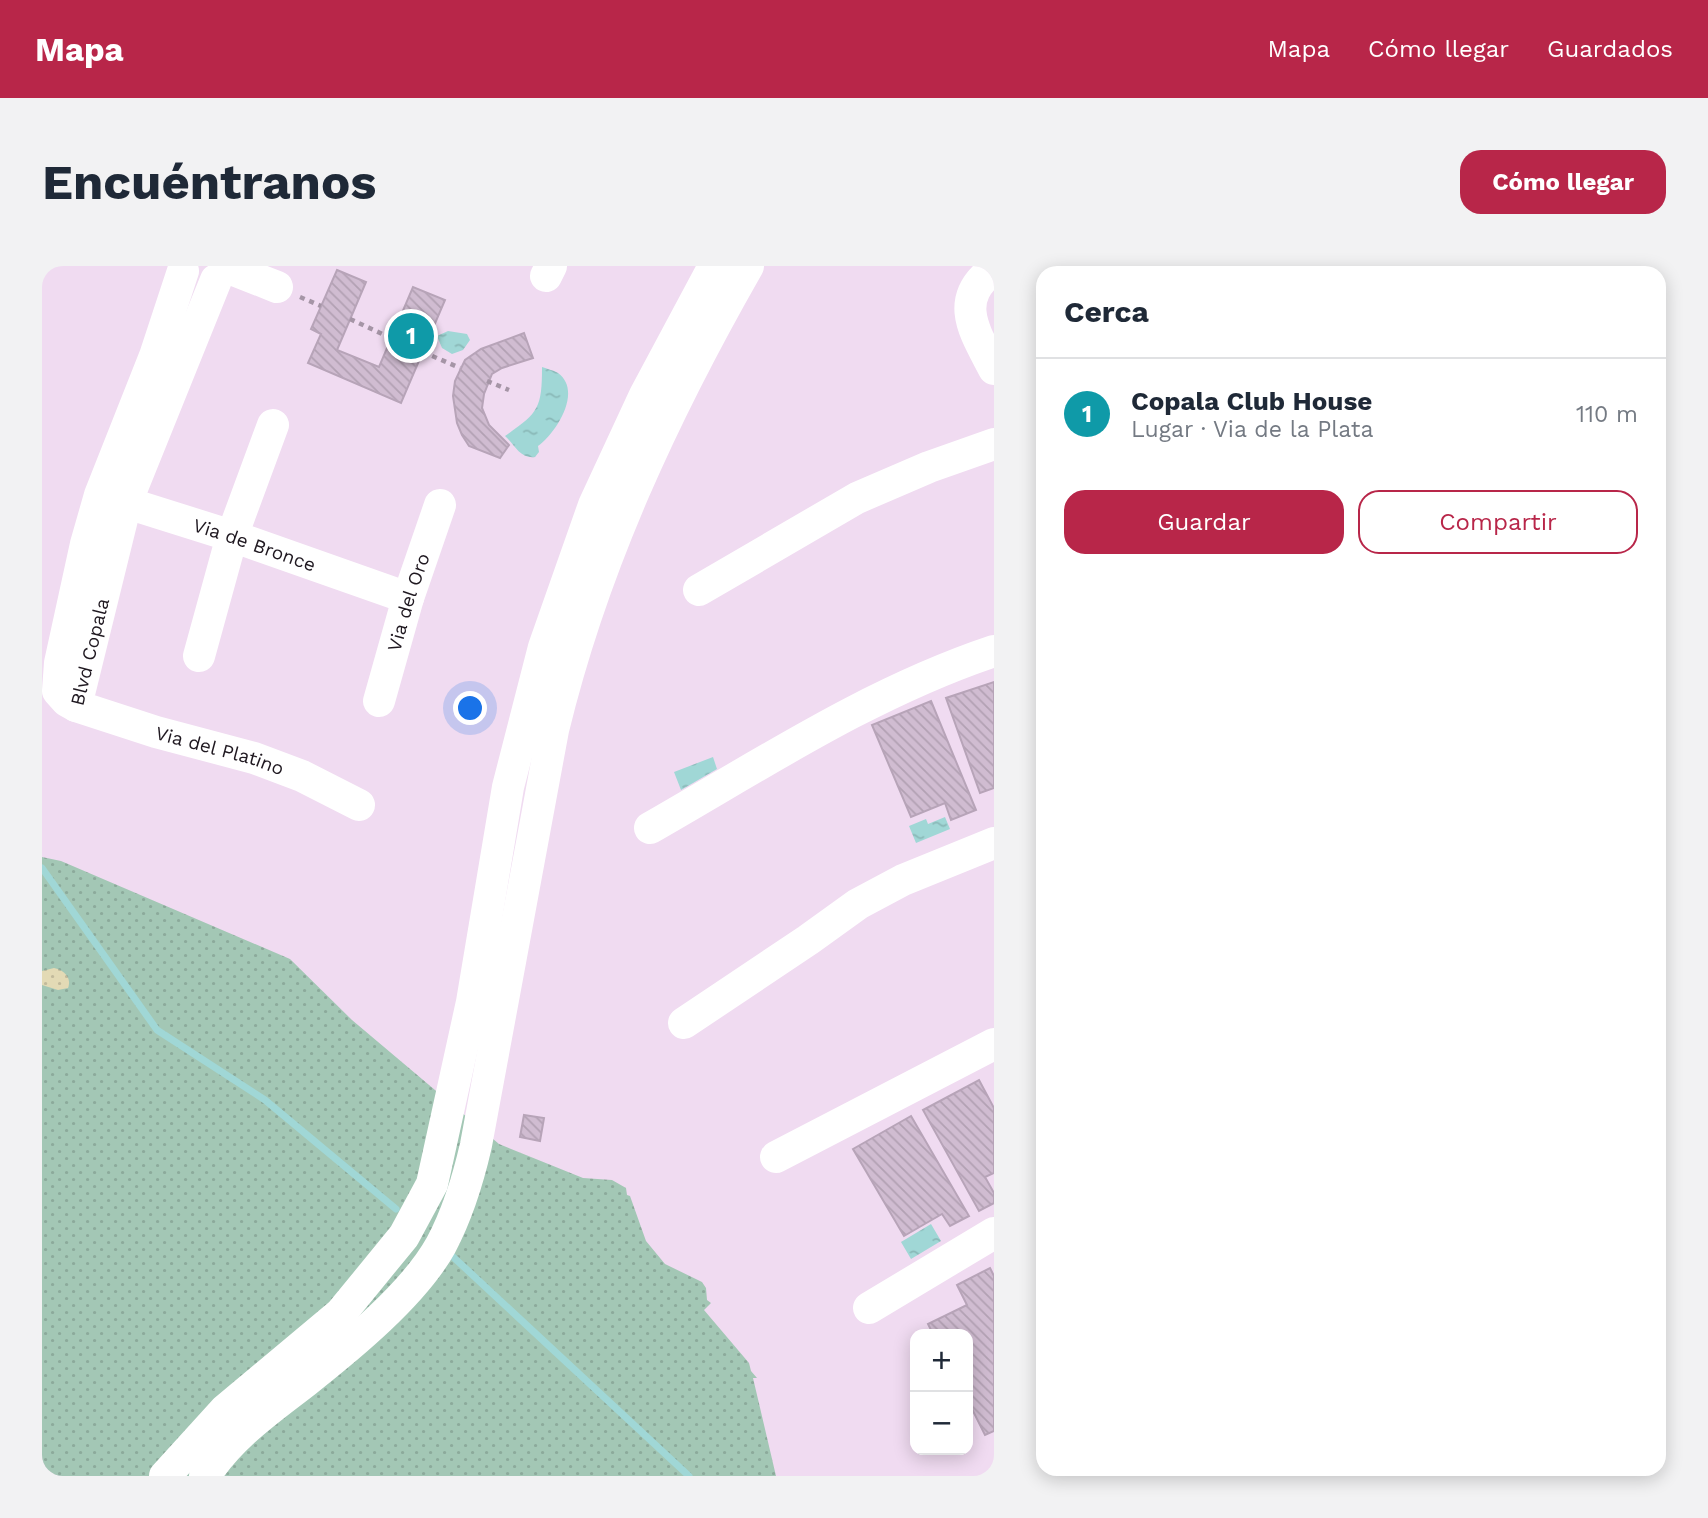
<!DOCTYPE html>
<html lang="es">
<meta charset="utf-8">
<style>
:root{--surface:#fff;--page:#f2f2f3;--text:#1f2937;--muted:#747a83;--line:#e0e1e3;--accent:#b82649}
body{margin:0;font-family:"Work Sans",sans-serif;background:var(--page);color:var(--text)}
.controls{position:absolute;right:21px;bottom:21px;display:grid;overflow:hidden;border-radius:14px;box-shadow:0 4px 18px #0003}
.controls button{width:63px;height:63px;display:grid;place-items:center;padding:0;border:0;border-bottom:2px solid var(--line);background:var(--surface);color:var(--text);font:35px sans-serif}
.you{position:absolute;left:429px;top:443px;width:24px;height:24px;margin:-18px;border:5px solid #fff;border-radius:50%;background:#1a73e8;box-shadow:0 0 0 10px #1a73e833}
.badge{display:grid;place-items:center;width:46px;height:46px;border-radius:50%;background:var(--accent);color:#fff;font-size:23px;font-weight:700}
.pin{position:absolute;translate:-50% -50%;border:4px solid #fff;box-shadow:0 2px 7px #0006}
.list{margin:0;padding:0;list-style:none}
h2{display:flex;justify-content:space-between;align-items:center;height:91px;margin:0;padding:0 28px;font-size:30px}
h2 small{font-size:23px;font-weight:400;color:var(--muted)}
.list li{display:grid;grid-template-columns:46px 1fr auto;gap:21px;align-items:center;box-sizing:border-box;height:112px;padding:0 28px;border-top:2px solid var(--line)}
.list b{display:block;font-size:26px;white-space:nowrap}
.list p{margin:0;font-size:23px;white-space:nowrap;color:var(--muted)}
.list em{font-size:23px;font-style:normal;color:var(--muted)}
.actions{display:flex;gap:14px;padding:21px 28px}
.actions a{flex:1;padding:16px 0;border:2px solid var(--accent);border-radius:21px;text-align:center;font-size:24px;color:var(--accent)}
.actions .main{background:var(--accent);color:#fff}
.map{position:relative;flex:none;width:952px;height:1210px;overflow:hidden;border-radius:21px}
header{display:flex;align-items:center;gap:42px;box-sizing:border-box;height:98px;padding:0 35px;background:var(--accent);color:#fff}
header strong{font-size:33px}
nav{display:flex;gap:38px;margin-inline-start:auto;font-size:24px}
.intro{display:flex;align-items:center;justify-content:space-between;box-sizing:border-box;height:168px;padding:0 42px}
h1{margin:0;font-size:49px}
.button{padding:18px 32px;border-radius:21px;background:var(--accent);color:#fff;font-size:24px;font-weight:700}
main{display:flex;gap:42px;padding:0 42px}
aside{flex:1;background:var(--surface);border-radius:21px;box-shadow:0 4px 18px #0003}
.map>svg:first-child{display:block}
.grass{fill:url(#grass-dots)}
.sand{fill:url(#sand-dots)}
.water{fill:url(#water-ripples)}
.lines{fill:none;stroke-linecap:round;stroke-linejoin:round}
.stream{stroke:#a0d7d6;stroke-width:7}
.building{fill:url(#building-back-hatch);stroke:#b7a4b8;stroke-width:2}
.path{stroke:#a595a6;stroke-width:4.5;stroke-dasharray:5 5;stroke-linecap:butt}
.minor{stroke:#fff;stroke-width:32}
.labels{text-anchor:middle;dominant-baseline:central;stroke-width:7;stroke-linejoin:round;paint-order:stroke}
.street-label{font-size:19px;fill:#1f1820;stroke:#f0dbf1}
</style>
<header>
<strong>Mapa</strong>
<nav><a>Mapa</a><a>Cómo llegar</a><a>Guardados</a></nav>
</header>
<div class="intro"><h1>Encuéntranos</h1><a class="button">Cómo llegar</a></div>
<main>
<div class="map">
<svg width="952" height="1210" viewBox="0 0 952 1210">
<defs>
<pattern id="grass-dots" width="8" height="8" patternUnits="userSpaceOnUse" patternTransform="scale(1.75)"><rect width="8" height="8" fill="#a3c7b5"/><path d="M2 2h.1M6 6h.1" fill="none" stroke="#8caa9b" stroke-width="1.8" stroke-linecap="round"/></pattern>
<pattern id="sand-dots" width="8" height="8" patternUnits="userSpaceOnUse" patternTransform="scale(1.75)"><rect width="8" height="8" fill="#e3dab5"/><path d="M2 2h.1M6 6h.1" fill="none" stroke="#c2ba9b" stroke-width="1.8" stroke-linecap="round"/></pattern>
<pattern id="water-ripples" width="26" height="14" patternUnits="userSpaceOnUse" patternTransform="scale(1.75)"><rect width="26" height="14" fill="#a0d7d6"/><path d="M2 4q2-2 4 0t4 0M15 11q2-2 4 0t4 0" fill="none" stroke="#89b8b7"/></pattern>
<pattern id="building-back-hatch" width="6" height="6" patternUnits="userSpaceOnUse" patternTransform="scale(1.75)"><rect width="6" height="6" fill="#d0bcd1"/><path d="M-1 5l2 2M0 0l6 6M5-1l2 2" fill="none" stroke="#b2a1b3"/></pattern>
</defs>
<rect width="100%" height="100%" fill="#f0dbf1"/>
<path class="grass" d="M0 591 19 595 248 693 310 754 457 878 541 912 570 914 584 922 585 929 588 930 604 975 623 998 660 1016 664 1022 665 1034 669 1037 662 1044 707 1097 709 1105 715 1112H711L734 1210H0Z"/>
<path class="sand" d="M12 702C22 704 30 712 26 722L16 724 0 719V705Z"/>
<path class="water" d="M406 65 425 68 428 74 421 84 410 88 400 82 395 70Z
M500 101C505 103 511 104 516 107 541 125 514 167 496 180L497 186 493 191C478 193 473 179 463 170 496 147 500 143 500 101Z
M671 491 675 503 639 524 632 506Z
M903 551 908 563 874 577 867 560 884 553 886 558Z
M889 958 899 975 869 993 859 976Z"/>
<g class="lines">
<path class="stream" d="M0 602 115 764 223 834 354 943
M408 988 647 1210"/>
</g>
<path class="building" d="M295 4 324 16 295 84 337 101 371 21 403 34 359 137 266 97 279 68 269 63Z
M482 67 491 92 460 102 450 108 442 128 440 142 447 159 467 179 458 192 427 180 420 169 415 157 411 130 413 115 423 94 439 83Z
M952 416V522L938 527 904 432Z
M889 435 934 544 909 554 903 537 869 551 830 459Z
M937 814 952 842V907L943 911 952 927V937L937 945 881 844Z
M482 849 502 852 498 875 478 871Z
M869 850 927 950 908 960 900 948 862 970 811 883Z
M948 1002 952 1010V1165L943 1169 926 1135V1068H891L886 1058 925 1039 915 1019Z"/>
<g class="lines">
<path class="path" d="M258 31 279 40
M308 53 349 72
M381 86 418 102
M445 115 467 124"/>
<g class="minor">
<path d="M187 2 235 21"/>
<path d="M952 3C910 34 933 66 952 103"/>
<path id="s1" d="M141 5 113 90 58 229 44 278 18 397 16 425 25 435 34 440 114 466 212 492 260 510 317 539"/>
<path d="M504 10 509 0"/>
<path id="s2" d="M66 231 190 270 366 332"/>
<path d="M657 324 815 232 887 201 952 178"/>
<path d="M157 390 190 270 231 159"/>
<path id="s3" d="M337 435 366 332 398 239"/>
<path id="s4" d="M34 440 84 237 174 14"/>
<path d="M608 562C720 498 829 426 952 385"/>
<path d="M642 757 766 674 816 638 861 614 952 577"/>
<path d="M734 891 952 778"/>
<path d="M827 1042 952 967"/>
<path d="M123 1210 183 1144 299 1047 362 970 390 918 430 736 466 521 502 381 552 239 603 129 672 0"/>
<path d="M163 1210C188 1170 228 1143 264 1115 307 1081 372 1028 399 979 416 947 426 914 434 879L511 464C551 299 622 147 706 0"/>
</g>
</g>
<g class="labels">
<g class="street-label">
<text stroke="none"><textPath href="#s2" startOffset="154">Via de Bronce</textPath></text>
<text stroke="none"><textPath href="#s3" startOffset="103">Via del Oro</textPath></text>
<text stroke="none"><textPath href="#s4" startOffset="56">Blvd Copala</textPath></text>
<text stroke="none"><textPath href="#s1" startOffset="614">Via del Platino</textPath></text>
</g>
</g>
</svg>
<div class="controls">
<button>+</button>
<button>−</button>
</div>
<div class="you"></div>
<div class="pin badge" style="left:369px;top:70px;background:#0f9aa8">1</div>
</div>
<aside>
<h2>Cerca<small></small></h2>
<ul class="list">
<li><span class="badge" style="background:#0f9aa8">1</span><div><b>Copala Club House</b><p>Lugar · Via de la Plata</p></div><em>110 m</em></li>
</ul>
<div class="actions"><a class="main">Guardar</a><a>Compartir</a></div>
</aside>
</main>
